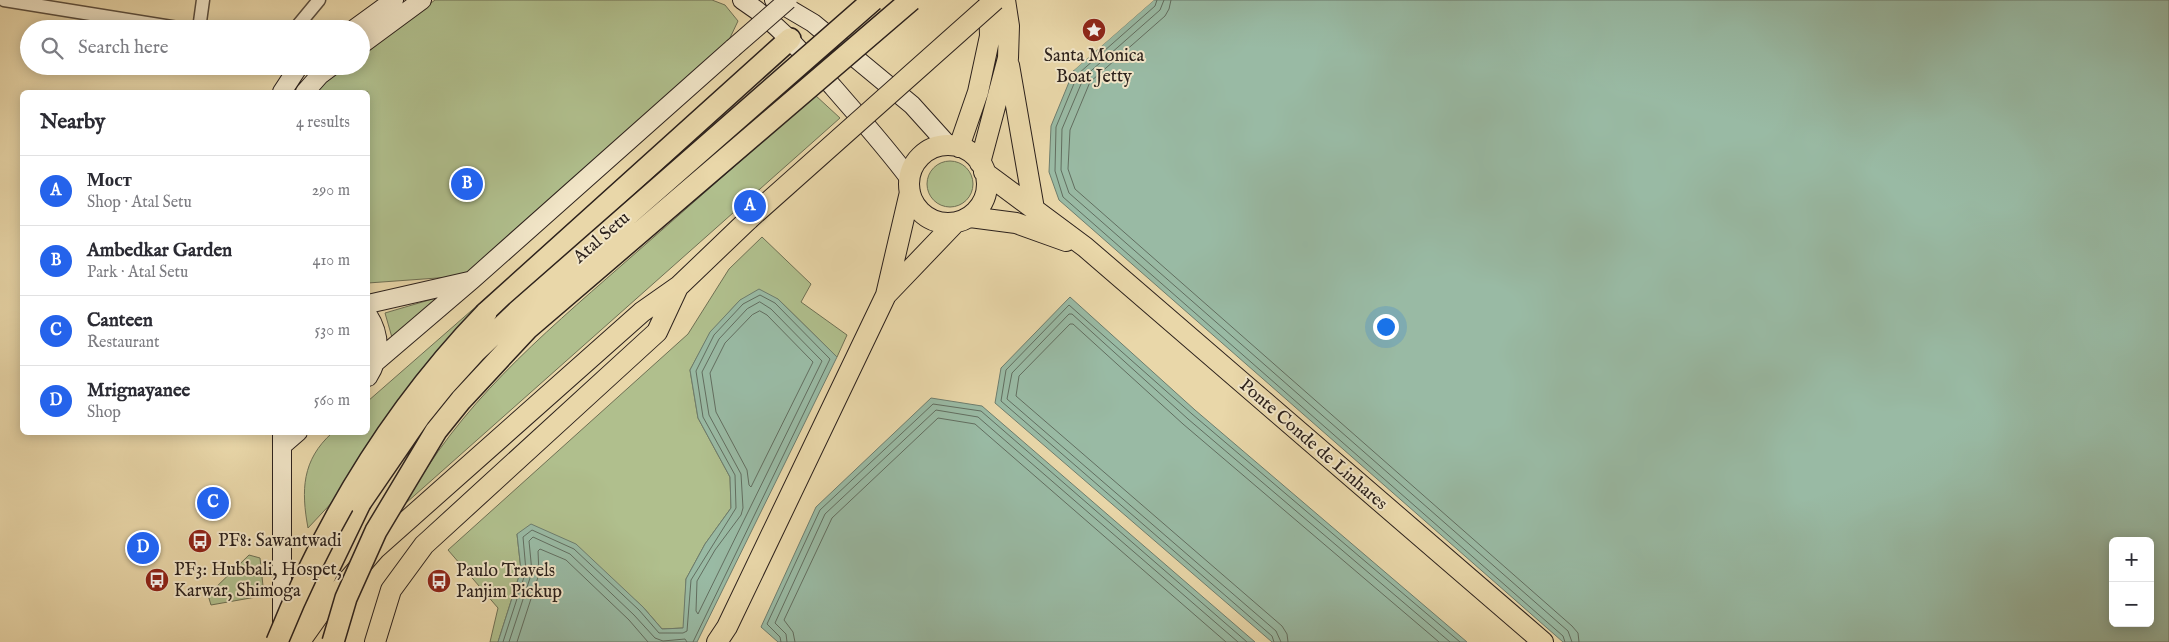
<!DOCTYPE html>
<meta charset="utf-8">
<style>
:root{--surface:#fff;--page:#f7f7f7;--text:#2b2b33;--muted:#7c7c81;--line:#e1e1e2;--accent:#2563eb}
body{margin:0;font-family:"IM FELL English",serif;background:var(--page);color:var(--text)}
.controls{position:absolute;right:15px;bottom:15px;display:grid;overflow:hidden;border-radius:8px;box-shadow:0 2px 12px #0003}
.controls button{width:45px;height:45px;display:grid;place-items:center;padding:0;border:0;border-bottom:1px solid var(--line);background:var(--surface);color:var(--text);font:25px sans-serif}
.you{position:absolute;left:1385px;top:326px;width:18px;height:18px;margin:-12px;border:4px solid #fff;border-radius:50%;background:#1a73e8;box-shadow:0 0 0 8px #1a73e833}
.badge{display:grid;place-items:center;width:32px;height:32px;border-radius:50%;background:var(--accent);color:#fff;font-size:16px;font-weight:700}
.pin{position:absolute;translate:-50% -50%;border:2px solid #fff;box-shadow:0 1px 5px #0006}
.list{margin:0;padding:0;list-style:none}
h2{display:flex;justify-content:space-between;align-items:center;height:65px;margin:0;padding:0 20px;font-size:21px}
h2 small{font-size:16px;font-weight:400;color:var(--muted)}
.list li{display:grid;grid-template-columns:32px 1fr auto;gap:15px;align-items:center;box-sizing:border-box;height:70px;padding:0 20px;border-top:1px solid var(--line)}
.list b{display:block;font-size:19px;white-space:nowrap}
.list p{margin:0;font-size:16px;white-space:nowrap;color:var(--muted)}
.list em{font-size:16px;font-style:normal;color:var(--muted)}
.icon{flex:none;width:28px;height:28px;fill:none;stroke:currentColor;stroke-width:2;stroke-linecap:round;stroke-linejoin:round}
.map{position:relative;flex:none;width:2169px;height:642px;overflow:hidden}
.search{position:absolute;background:var(--surface);box-shadow:0 2px 12px #0003;left:20px;top:20px;width:350px;height:55px;display:flex;align-items:center;gap:12px;box-sizing:border-box;padding:0 18px;border-radius:28px;color:var(--muted);font-size:19px}
.panel{position:absolute;background:var(--surface);box-shadow:0 2px 12px #0003;left:20px;top:90px;width:350px;height:345px;border-radius:8px}
.map>svg:first-child{display:block}
.green{fill:#b0bf8d;stroke:#6e7054}
.water{fill:#99baa4;stroke:#6d7d6e;fill-rule:evenodd}
.pier{fill:#e9d7a9}
.lines{fill:none;stroke-linecap:round;stroke-linejoin:round}
.shore{stroke:#626e60;stroke-width:1}
.minor-casing{stroke:#5b4e3f;stroke-width:15}
.secondary-casing{stroke:#2c211c;stroke-width:20}
.primary-casing{stroke:#2c211c;stroke-width:22}
.trunk-casing{stroke:#2c211c;stroke-width:24}
.minor{stroke:#f1e5c7;stroke-width:12}
.secondary{stroke:#f1e5c7;stroke-width:18}
.primary{stroke:#e9d7a9;stroke-width:20}
.trunk{stroke:#e9d7a9;stroke-width:21}
.secondary-bridge-casing{stroke:#2c211c;stroke-width:20;stroke-linecap:butt}
.primary-bridge-casing{stroke:#2c211c;stroke-width:22;stroke-linecap:butt}
.trunk-bridge-casing{stroke:#2c211c;stroke-width:24;stroke-linecap:butt}
.secondary-bridge{stroke:#f1e5c7;stroke-width:18}
.primary-bridge{stroke:#e9d7a9;stroke-width:20}
.trunk-bridge{stroke:#e9d7a9;stroke-width:21}
.labels{text-anchor:middle;dominant-baseline:central;stroke-width:4;stroke-linejoin:round;paint-order:stroke}
.poi-label{font-size:18px;fill:#2c211c;stroke:#f1e5c7;text-anchor:start}
.street-label{font-size:18px;fill:#2c211c;stroke:#f1e5c7}
</style>
<div class="map">
<svg width="2169" height="642" viewBox="0 0 2169 642">
<rect width="100%" height="100%" fill="#e9d7a9"/>
<filter id="stains"><feTurbulence type="fractalNoise" baseFrequency=".004" numOctaves="4"/><feColorMatrix values="0 0 0 0 .2 0 0 0 0 .09 0 0 0 0 .02 0 0 0 .5 -.17"/></filter>
<radialGradient id="worn" r=".72"><stop offset=".6" stop-color="#630" stop-opacity="0"/><stop offset="1" stop-color="#630" stop-opacity=".3"/></radialGradient>
<path class="green" d="M435 0H712L725 5 738 21 729 40 465 276 368 283V92H315C329 77 340 66 361 66V55Z
M757 61 524 274 338 496 308 528C301 490 302 460 332 433L368 432V401Z
M815 95 840 118 406 503C458 406 541 336 622 265 686 209 751 152 815 95Z
M927 184a23 23 0 1 1 46 0a23 23 0 1 1-46 0Z
M762 237 811 284 801 302 847 335 837 357 778 299 740 300 710 333 690 370 698 418 730 477 731 508 705 544 686 579 684 628 662 629 643 607 618 585 517 534 521 570 498 642H490L498 608 448 550 688 334 729 269Z
M436 298H441L393 341 385 313Z
M249 555 260 558 263 586 256 597 211 605 208 595Z"/>
<path class="water" d="M1154 0H2169V642H1563L1059 200 1049 172 1051 126 1074 70ZM2113 541H2150V623H2113Z
M759 289 778 299 837 357 697 642H498L521 570 517 534 531 524 576 544 643 607 662 629 683 628 686 579 705 544 731 508 730 477 698 418 690 370 710 332 740 300Z
M1070 297 1195 410 1467 642H1272L995 403 1001 368Z
M931 398 982 406 1255 642H778L761 627 816 507Z"/>
<path class="pier" d="M1151 0H1154L1074 70 1073 68Z"/>
<g class="lines">
<path class="shore" d="M1157 0 1155 6 1078 74 1056 127 1055 171 1063 197 1563 636 1565 642
M1164 0 1160 10 1084 77 1062 129 1061 170 1069 193 1568 631 1572 642
M1171 0 1169 9 1165 16 1090 82 1070 130 1068 169 1075 189 1572 626 1578 633 1579 642
M760 302 771 309 822 361 698 614 696 611 697 581 715 550 741 515 743 508 741 474 709 415 702 372 719 339 747 309Z
M760 311 767 315 813 362 751 487 749 485 747 470 716 412 710 373 725 343 752 315Z
M503 642 526 571 523 537 532 530 574 549 639 610 659 633H683L687 631 691 580 736 508 735 475 703 417 696 371 714 335 743 304 760 295 775 303 830 359 693 642
M509 642 532 572 529 541 533 537 570 554 634 615 655 638 663 641 685 639 687 642
M517 642 539 574 538 551 540 549 566 560 629 620 648 642
M781 642 780 637 767 624 820 510 933 404 981 411 1247 642
M787 642 786 634 775 623 825 514 936 410 978 417 1238 642
M795 642 793 632 784 620 832 518 938 418 975 424 1226 642
M1274 642 1272 636 1001 401 1006 370 1069 305 1192 414 1460 642
M1281 642 1276 631 1007 399 1012 373 1069 314H1072L1188 419 1450 642
M1288 642 1287 634 1282 626 1016 396 1019 376 1070 324H1073L1183 424 1439 642"/>
<g class="minor-casing">
<path id="minor" d="M4 0 184 29
M199 29 203 0
M295 29 319 0"/>
</g>
<g class="secondary-casing">
<path id="secondary" d="M742 0C778 23 804 55 833 87 859 117 885 146 909 178
M774 0 813 23 912 105 949 146
M354 29 394 0
M361 45 422 0
M282 92 299 66
M305 92 320 75 332 66
M368 304 469 281
M368 315C381 335 381 357 368 377
M376 362 472 280 733 48
M283 445 298 432
M282 627V432"/>
</g>
<g class="primary-casing">
<path id="primary" d="M1009 65 1034 209
M909 184a39 39 0 1 1 78 0a39 39 0 1 1-78 0Z
M959 147 978 92 990 36 989 0
M980 163 1008 58 1009 26 1005 0
M984 172 1085 247 1543 642
M970 217 1016 223 1066 241
M887 294 955 223
M301 640 323 609 375 549 642 312 679 286 749 219
M375 642 391 590 424 545 657 332 678 287
M717 642 727 627 886 295 910 192"/>
</g>
<g class="trunk-casing">
<path id="trunk" d="M486 313 790 39
M293 642 360 503"/>
</g>
<use href="#minor" class="minor"/>
<use href="#secondary" class="secondary"/>
<use href="#primary" class="primary"/>
<use href="#trunk" class="trunk"/>
<g class="secondary-bridge-casing">
<path id="secondary-bridge" d="M733 48 788 0"/>
</g>
<g class="primary-bridge-casing">
<path id="primary-bridge" d="M749 219 995 0"/>
</g>
<g class="trunk-bridge-casing">
<path id="trunk-bridge" d="M360 503 419 417 444 386 475 352 517 312 873 0
M277 642C326 520 394 408 486 313
M333 642 346 598 376 531 436 431 461 400 527 329 911 0"/>
</g>
<use href="#secondary-bridge" class="secondary-bridge"/>
<use href="#primary-bridge" class="primary-bridge"/>
<use href="#trunk-bridge" class="trunk-bridge"/>
</g>
<defs>
<g id="sight-disc" transform="scale(1.25)"><circle r="9.5" fill="#8f2418" stroke="#f1e5c7"/><path d="M0-6L1.8-2.2L6-1.7L2.9 1.2L3.7 5.4L0 3.3L-3.7 5.4L-2.9 1.2L-6-1.7L-1.8-2.2Z" fill="#fff"/></g>
<g id="bus-disc" transform="scale(1.25)"><circle r="9.5" fill="#8f2418" stroke="#f1e5c7"/><path d="M-5-6H5V4H4V6H2V4H-2V6H-4V4H-5ZM-3.5-4V0h7V-4ZM-3.5 1.2v1.5H-2V1.2ZM2 1.2v1.5H3.5V1.2Z" fill="#fff"/></g>
</defs>
<g fill-rule="evenodd">
<use href="#sight-disc" x="1094" y="30"/>
<use href="#bus-disc" x="200" y="541"/>
<use href="#bus-disc" x="157" y="580"/>
<use href="#bus-disc" x="439" y="581"/>
</g>
<g class="labels">
<g class="poi-label">
<text x="1094" y="56" text-anchor="middle">Santa Monica<tspan x="1094" dy="21">Boat Jetty</tspan></text>
<text x="218" y="541">PF8: Sawantwadi</text>
<text x="174" y="570">PF3: Hubbali, Hospet,<tspan x="174" dy="21">Karwar, Shimoga</tspan></text>
<text x="456" y="571">Paulo Travels<tspan x="456" dy="21">Panjim Pickup</tspan></text>
</g>
<g class="street-label">
<text transform="translate(602 238) rotate(-41)">Atal Setu</text>
<text transform="translate(1313 445) rotate(41)">Ponte Conde de Linhares</text>
</g>
</g>
<rect width="100%" height="100%" filter="url(#stains)"/>
<rect width="100%" height="100%" fill="url(#worn)"/>
</svg>
<div class="controls">
<button>+</button>
<button>−</button>
</div>
<div class="you"></div>
<div class="pin badge" style="left:750px;top:206px">A</div>
<div class="pin badge" style="left:467px;top:184px">B</div>
<div class="pin badge" style="left:213px;top:503px">C</div>
<div class="pin badge" style="left:143px;top:548px">D</div>
<div class="search"><svg class="icon" aria-label="search" viewBox="0 0 24 24"><circle cx="10" cy="10" r="6"/><path d="M15 15l6 6"/></svg>Search here</div>
<section class="panel">
<h2>Nearby<small>4 results</small></h2>
<ul class="list">
<li><span class="badge">A</span><div><b>Мост</b><p>Shop · Atal Setu</p></div><em>290 m</em></li>
<li><span class="badge">B</span><div><b>Ambedkar Garden</b><p>Park · Atal Setu</p></div><em>410 m</em></li>
<li><span class="badge">C</span><div><b>Canteen</b><p>Restaurant</p></div><em>530 m</em></li>
<li><span class="badge">D</span><div><b>Mrignayanee</b><p>Shop</p></div><em>560 m</em></li>
</ul>
</section>
</div>
